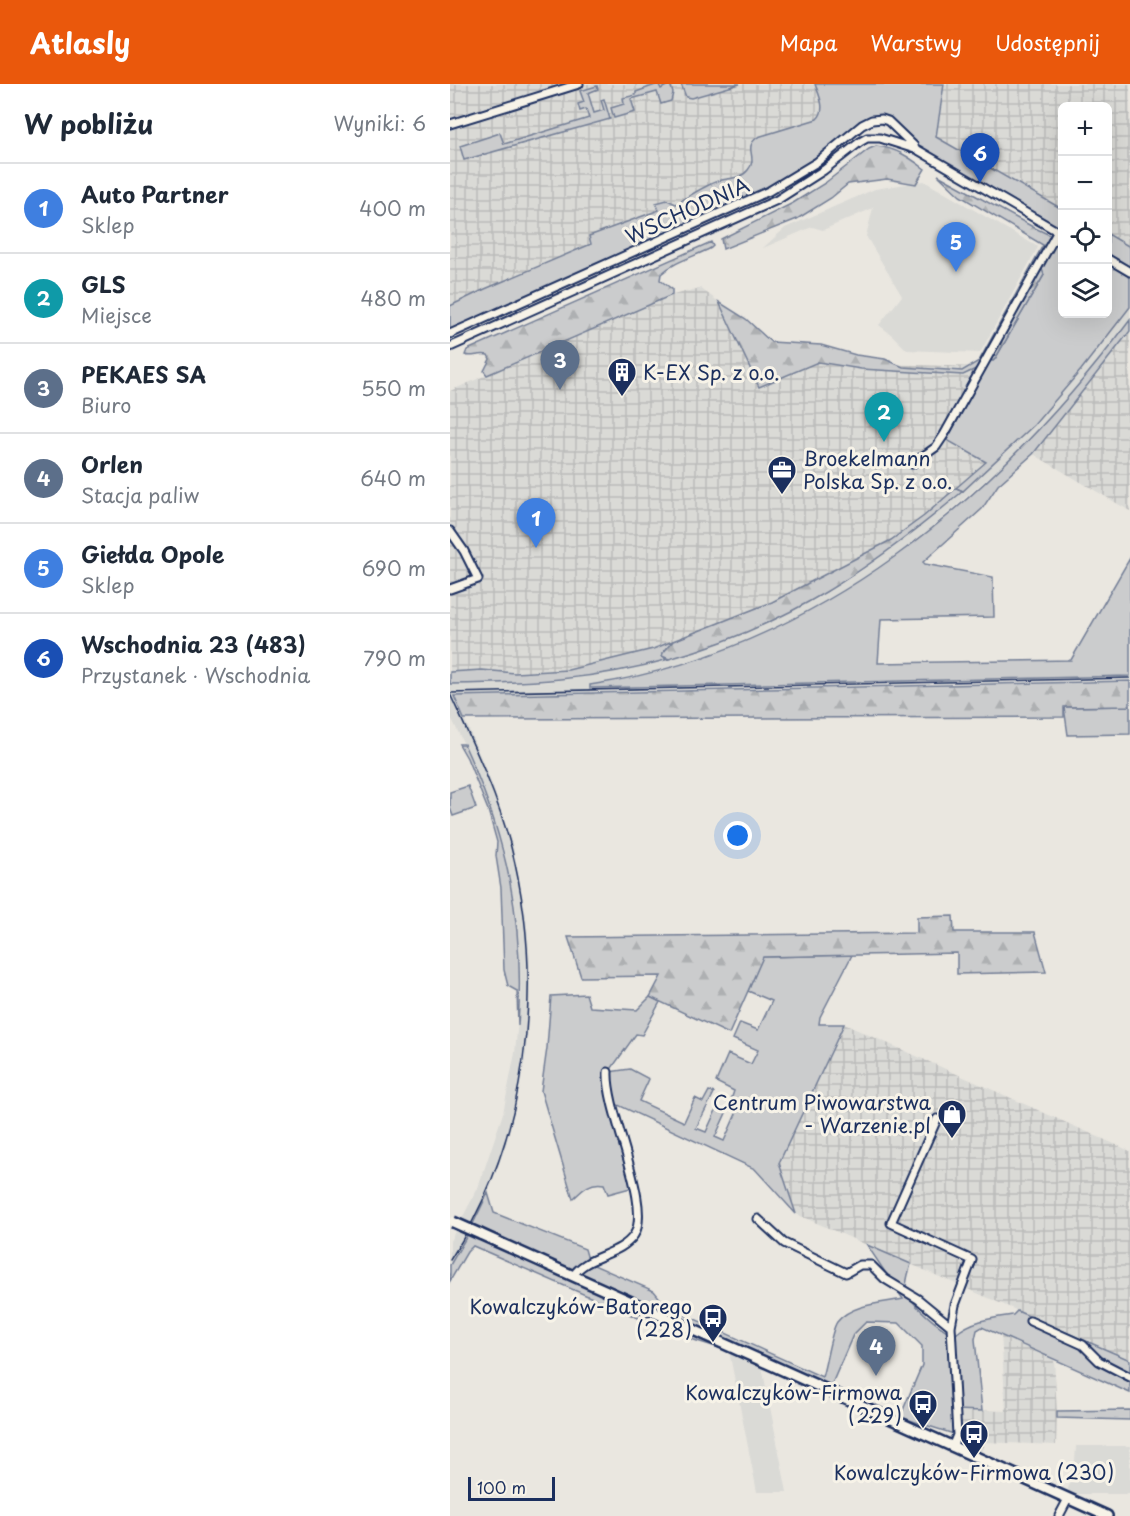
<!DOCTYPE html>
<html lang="pl">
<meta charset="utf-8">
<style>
:root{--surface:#fff;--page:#f6f6f7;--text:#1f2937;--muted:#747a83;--line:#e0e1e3;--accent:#ea580c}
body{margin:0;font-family:"Playpen Sans",sans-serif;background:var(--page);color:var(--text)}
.controls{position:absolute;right:18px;top:18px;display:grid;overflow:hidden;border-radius:9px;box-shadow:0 6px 24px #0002}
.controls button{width:54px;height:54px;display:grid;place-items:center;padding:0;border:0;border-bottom:2px solid var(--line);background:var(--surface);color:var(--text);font:30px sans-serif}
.scale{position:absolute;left:18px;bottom:15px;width:87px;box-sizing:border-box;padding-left:6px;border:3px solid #1b2f5e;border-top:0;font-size:16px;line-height:21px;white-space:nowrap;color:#1b2f5e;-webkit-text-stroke:4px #f7f3e8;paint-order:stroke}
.you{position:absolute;left:288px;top:752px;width:21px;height:21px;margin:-15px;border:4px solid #fff;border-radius:50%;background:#1a73e8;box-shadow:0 0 0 9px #1a73e833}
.badge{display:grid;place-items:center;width:39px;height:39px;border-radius:50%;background:var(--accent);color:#fff;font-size:20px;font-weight:700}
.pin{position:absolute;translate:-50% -50px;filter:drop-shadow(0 2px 3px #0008)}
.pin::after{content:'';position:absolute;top:32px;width:21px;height:18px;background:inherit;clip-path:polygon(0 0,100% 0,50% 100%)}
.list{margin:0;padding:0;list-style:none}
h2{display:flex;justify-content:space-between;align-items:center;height:78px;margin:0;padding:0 24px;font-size:26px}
h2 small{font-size:20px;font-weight:400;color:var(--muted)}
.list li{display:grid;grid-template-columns:39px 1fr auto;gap:18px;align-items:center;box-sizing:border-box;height:90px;padding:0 24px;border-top:2px solid var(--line)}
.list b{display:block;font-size:22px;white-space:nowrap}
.list p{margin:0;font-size:20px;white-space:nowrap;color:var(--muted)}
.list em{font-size:20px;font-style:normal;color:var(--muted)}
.icon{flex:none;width:33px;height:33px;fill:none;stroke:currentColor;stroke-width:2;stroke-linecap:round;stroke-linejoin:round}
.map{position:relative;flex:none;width:680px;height:1432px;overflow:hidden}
header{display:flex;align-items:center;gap:36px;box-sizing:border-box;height:84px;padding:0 30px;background:var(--accent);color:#fff}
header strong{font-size:28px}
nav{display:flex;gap:33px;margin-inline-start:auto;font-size:21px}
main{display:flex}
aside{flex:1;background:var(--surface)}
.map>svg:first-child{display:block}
.built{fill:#dadad6}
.industrial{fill:url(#industrial-grid)}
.green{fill:#cbcccd;stroke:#737e96;stroke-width:1.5}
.forest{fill:url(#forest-firs);stroke:#737e96;stroke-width:1.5}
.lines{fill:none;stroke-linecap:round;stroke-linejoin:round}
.minor-casing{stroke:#1b2f5e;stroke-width:11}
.major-casing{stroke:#1b2f5e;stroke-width:14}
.minor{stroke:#f7f3e8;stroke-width:7}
.major{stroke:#f7f3e8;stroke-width:9}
.rail{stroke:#1b2f5e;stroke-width:1.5}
.major-bridge-casing{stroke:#1b2f5e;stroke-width:14;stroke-linecap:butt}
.major-bridge{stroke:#f7f3e8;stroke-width:9}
.labels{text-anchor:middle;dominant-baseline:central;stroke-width:6;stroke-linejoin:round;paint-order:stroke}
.street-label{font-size:20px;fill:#1b2f5e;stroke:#f7f3e8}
.poi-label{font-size:20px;fill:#1b2f5e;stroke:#f7f3e8;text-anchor:end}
</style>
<header>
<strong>Atlasly</strong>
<nav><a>Mapa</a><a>Warstwy</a><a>Udostępnij</a></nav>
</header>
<main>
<aside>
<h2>W pobliżu<small>Wyniki: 6</small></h2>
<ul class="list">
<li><span class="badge" style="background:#3f7fe0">1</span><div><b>Auto Partner</b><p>Sklep</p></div><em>400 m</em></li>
<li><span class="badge" style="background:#0f9aa8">2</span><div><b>GLS</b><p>Miejsce</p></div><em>480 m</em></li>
<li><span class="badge" style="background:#5c6f8a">3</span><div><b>PEKAES SA</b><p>Biuro</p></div><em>550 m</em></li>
<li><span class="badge" style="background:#5c6f8a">4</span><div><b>Orlen</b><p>Stacja paliw</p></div><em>640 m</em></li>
<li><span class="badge" style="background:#3f7fe0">5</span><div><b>Giełda Opole</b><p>Sklep</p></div><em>690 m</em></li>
<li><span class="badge" style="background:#1a4fb4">6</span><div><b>Wschodnia 23 (483)</b><p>Przystanek · Wschodnia</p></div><em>790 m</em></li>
</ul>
</aside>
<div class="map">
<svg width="680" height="1432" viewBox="0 0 680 1432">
<defs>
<pattern id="industrial-grid" width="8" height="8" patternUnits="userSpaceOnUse" patternTransform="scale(1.5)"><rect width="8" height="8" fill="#dadad6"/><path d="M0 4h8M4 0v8" fill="none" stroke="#babbba"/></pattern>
<pattern id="forest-firs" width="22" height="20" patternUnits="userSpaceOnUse" patternTransform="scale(1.5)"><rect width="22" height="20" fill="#cbcccd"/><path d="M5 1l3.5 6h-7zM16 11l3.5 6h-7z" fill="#aeb0b2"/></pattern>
</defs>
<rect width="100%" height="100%" fill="#eae7e0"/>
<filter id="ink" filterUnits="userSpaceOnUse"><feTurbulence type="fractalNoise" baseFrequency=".0167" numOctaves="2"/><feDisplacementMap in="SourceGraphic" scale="12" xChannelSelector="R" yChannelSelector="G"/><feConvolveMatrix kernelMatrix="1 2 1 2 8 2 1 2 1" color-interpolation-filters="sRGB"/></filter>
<g filter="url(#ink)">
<path class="built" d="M474 97 588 163 530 269 457 266 442 251 429 241 452 212 416 152 423 124 373 146 362 143 313 164 335 144 425 105Z
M680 223V236L665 256 605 330 563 372 474 450 415 494 388 511 334 540 262 572 211 587 140 601V610L5 612 42 700 63 762 76 832 80 874V910L76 970 69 1007 56 1061 38 1109 18 1150 0 1181V1157L28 1104 53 1029 65 969 71 903 65 821 54 766 28 690 0 631V600L96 598 174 587 266 560 317 539 367 515 410 488 453 456 558 367 608 314Z
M279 1267 312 1283 337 1408H307Z
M626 1362H680V1410H619L618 1404 624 1392Z"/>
<path class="industrial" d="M0 0H414L289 96 35 205 0 222Z
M494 0H680V163L658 150V22H612V125L486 53Z
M250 204 269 218 309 303 368 278 530 283 495 350 537 378 474 432 441 456 322 518 203 565 118 586 65 589 32 586 0 588V307L215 213Z
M680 247V427L583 370Z
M394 940 680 1067V1276L346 1130 329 1078Z
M551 1250 604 1274 607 1329 606 1361 535 1358 531 1369 507 1351 506 1326 556 1327Z"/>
<path class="green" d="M208 0H212L209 1 211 5 220 0 223 9 221 17 211 20 207 8 181 15 185 28 164 34 161 24 174 20 173 14 186 11V8Z
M231 0H290L241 14 236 13Z
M365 0H494L486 53 612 125V230H658V150L680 163V223L631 286 584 341 513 407 506 404 536 378 497 356 540 276 543 277 545 275 594 191 585 186 608 147 468 66 442 39 425 35 345 92 0 250V222L35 205 141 160 139 152 209 126 206 119 217 116 226 120C239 112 254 102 268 97 278 94 291 95 298 86 309 73 292 64 308 53L367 35C377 26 369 11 365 0Z
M147 2 148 5 138 9 144 29 154 26 151 16 154 15 160 35 14 76 10 62 50 49 54 60 139 34 136 25 130 27 128 20 134 18 130 7Z
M680 236V247L583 370 548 401 532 425 473 478 475 480 543 493 544 533 431 535 428 579 621 576 680 474V592L140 604V601C366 567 547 414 680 236Z
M223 557 213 569 215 575H219C146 596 75 599 0 600V588L32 586 65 589 118 586 203 565Z
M680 622V650L618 651 614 623Z
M9 660H14C57 754 75 838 68 942L67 907 58 902 54 886 51 804 46 772 47 758 38 726 17 674Z
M18 702 26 724 3 732 0 724V708Z
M402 871 370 933 369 940H394L329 1079 346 1130 305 1085 162 1018 184 1103 158 1110 154 1100C140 1097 132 1106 123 1115L91 1007 97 964 101 912 136 910 140 923 187 926 200 913 210 918 192 951 186 950 159 988 180 985 199 995 189 1017 234 1038 245 1014 253 1018 259 1007 264 1009 246 1044 256 1048 267 1024 276 1029 265 1053 274 1057 289 1023 280 1019 284 1007 266 998 278 970 301 980 308 966 283 955 290 939 308 946 322 917 298 907 312 873Z
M38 1109 44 1129 135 1165 139 1179 204 1207 216 1222 372 1293C376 1281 381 1246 387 1238 401 1220 433 1219 453 1215L417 1161 461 1180C459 1188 454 1200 457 1208 461 1220 494 1249 506 1250 522 1236 543 1234 563 1231L567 1227 680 1276V1309L532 1243 527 1246 525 1255 532 1327 506 1326 507 1351 450 1333 472 1281V1262L449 1239 416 1238 403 1251 381 1302 385 1304 380 1308 279 1267 225 1250 23 1162 17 1168 0 1197V1181L18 1150Z
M680 1326V1336L607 1334V1327Z"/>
<path class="forest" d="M426 62C446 64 459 73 475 85L466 100 437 95 398 100 381 114 347 135 273 165 271 155 343 119 375 99 419 65Z
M488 91 583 143 604 153 586 186 592 185 594 191 545 275 543 277 539 276 530 283 513 291 411 285 368 278 309 303 269 218 296 235 321 258 371 261 406 271 435 275 453 283 512 287 529 277 593 161 510 112Z
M261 158 263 162 261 164C244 173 225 177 211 190L210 196 222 205V211L37 291 34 287 40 275 38 271C29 269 22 274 15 271L17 266Z
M506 404 513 407C420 486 337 542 219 575L212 572 213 569 223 557 322 518 441 456 474 432Z
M680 597V622L614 623V633L14 635 4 612Z
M503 832 504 848H585L596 888 507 890V869L313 873 279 950 200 913 211 892 131 893 118 853 467 849V833Z"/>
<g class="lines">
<g class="minor-casing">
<path id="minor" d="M0 40 129 0
M658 175 680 188
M0 250 319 107 367 78 412 41 422 36 432 35 438 37 464 62
M0 263 327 116 374 86 410 58 417 54H430L468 66 612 150
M462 380 486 363 494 351 608 147
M0 447 14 467 28 495 0 505
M487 1035 441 1139 522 1176 505 1221 501 1242 507 1351 502 1363
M308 1135 334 1159 396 1189 410 1181H421L435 1195 468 1215 501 1242
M123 1192C136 1171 170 1172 184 1151 203 1122 156 1028 158 988
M580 1237 633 1261 649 1277 680 1293
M609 1432 618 1415"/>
</g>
<g class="major-casing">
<path id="major" d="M30 1150 657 1432"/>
</g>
<use href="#minor" class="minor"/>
<use href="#major" class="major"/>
<path class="rail" d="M0 609 680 594
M0 610C23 660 47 710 61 763 96 901 78 1056 0 1176"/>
<g class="major-bridge-casing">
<path id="major-bridge" d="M3 1138 30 1150"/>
</g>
<use href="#major-bridge" class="major-bridge"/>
</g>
</g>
<defs>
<g id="building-pin" transform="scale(1.5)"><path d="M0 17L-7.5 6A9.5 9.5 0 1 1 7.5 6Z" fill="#1b2f5e" stroke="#f7f3e8"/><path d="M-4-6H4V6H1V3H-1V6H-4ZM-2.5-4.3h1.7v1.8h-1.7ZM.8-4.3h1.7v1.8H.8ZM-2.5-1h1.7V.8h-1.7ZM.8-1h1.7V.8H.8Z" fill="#fff"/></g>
<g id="office-pin" transform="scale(1.5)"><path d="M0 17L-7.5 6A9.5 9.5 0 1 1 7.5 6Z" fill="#1b2f5e" stroke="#f7f3e8"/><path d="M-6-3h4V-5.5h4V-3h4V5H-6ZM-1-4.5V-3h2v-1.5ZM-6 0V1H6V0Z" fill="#fff"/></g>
<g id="shop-pin" transform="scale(1.5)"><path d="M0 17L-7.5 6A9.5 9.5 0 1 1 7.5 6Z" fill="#1b2f5e" stroke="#f7f3e8"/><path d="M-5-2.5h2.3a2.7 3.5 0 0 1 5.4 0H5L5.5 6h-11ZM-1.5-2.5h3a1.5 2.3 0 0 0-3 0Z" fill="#fff"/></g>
<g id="bus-pin" transform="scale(1.5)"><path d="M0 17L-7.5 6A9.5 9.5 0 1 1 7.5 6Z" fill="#1b2f5e" stroke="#f7f3e8"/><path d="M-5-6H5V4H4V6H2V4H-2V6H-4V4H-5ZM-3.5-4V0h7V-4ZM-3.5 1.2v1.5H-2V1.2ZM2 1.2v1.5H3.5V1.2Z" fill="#fff"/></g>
</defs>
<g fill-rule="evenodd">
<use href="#building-pin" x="172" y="288"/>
<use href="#office-pin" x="332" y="386"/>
<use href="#shop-pin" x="502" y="1030"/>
<use href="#bus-pin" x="263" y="1234"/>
<use href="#bus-pin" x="473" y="1320"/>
<use href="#bus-pin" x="524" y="1350"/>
</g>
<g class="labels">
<g class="street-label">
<text transform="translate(237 126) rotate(-24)">WSCHODNIA</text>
</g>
<g class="poi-label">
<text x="193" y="288" text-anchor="start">K-EX Sp. z o.o.</text>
<text x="353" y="374" text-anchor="start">Broekelmann<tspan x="353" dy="23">Polska Sp. z o.o.</tspan></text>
<text x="481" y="1018">Centrum Piwowarstwa<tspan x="481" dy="23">- Warzenie.pl</tspan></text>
<text x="242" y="1222">Kowalczyków-Batorego<tspan x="242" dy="23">(228)</tspan></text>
<text x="452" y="1308">Kowalczyków-Firmowa<tspan x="452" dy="23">(229)</tspan></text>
<text x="524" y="1388" text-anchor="middle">Kowalczyków-Firmowa (230)</text>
</g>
</g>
</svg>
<div class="controls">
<button>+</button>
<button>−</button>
<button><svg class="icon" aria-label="locate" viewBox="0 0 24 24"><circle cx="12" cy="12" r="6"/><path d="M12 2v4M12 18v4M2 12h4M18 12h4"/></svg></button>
<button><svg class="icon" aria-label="layers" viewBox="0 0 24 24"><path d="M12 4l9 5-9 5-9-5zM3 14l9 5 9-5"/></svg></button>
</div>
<div class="scale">100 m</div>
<div class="you"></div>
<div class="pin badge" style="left:86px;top:464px;background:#3f7fe0">1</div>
<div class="pin badge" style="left:434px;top:358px;background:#0f9aa8">2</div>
<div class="pin badge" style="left:110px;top:306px;background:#5c6f8a">3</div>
<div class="pin badge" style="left:426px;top:1292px;background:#5c6f8a">4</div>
<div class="pin badge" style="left:506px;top:188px;background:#3f7fe0">5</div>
<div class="pin badge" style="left:530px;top:99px;background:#1a4fb4">6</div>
</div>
</main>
